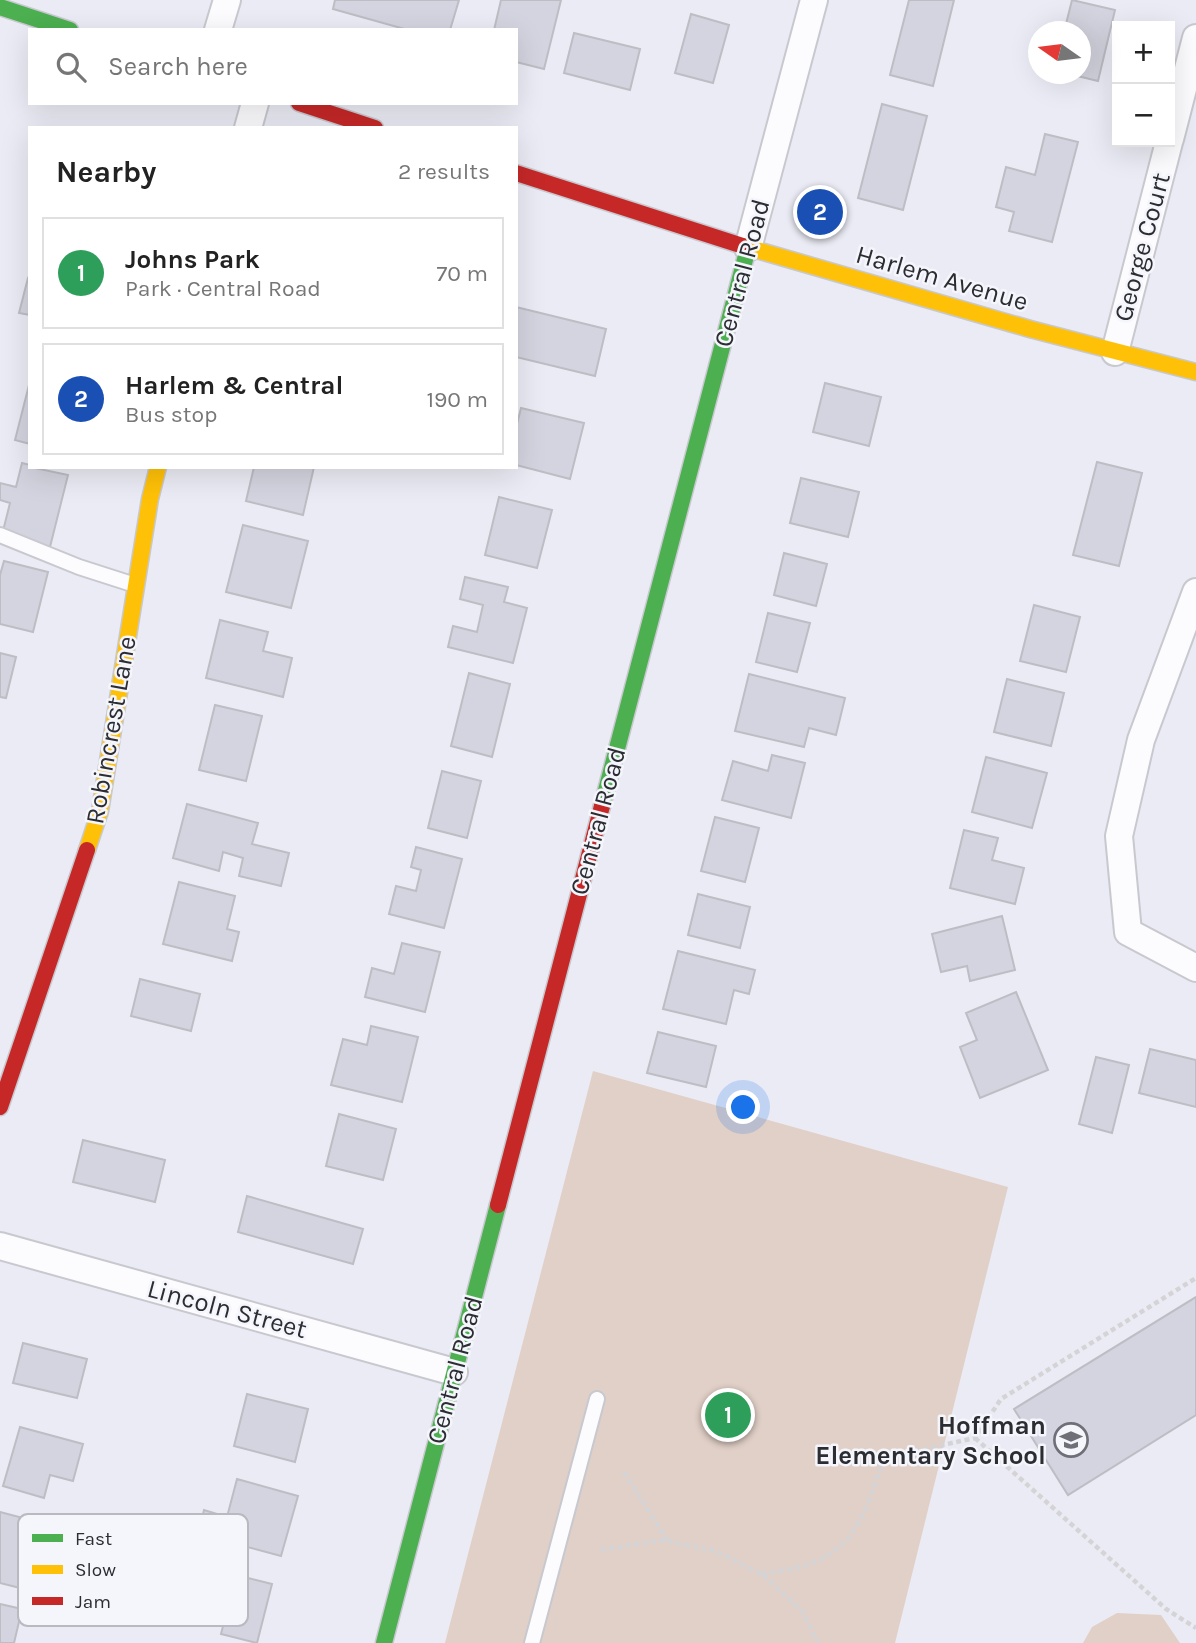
<!DOCTYPE html>
<meta charset="utf-8">
<style>
:root{--surface:#fff;--page:#f2f2f2;--text:#222;--muted:#767676;--line:#e0e0e0;--accent:#6f6f77}
body{margin:0;font-family:Karla,sans-serif;background:var(--page);color:var(--text)}
.controls{position:absolute;right:21px;top:21px;display:grid;overflow:hidden;border-radius:0px;box-shadow:0 7px 28px #0002}
.controls button{width:63px;height:63px;display:grid;place-items:center;padding:0;border:0;border-bottom:2px solid var(--line);background:var(--surface);color:var(--text);font:35px sans-serif}
.compass{position:absolute;left:1028px;top:21px;width:63px;height:63px;border-radius:50%;background:var(--surface);box-shadow:0 7px 28px #0002;rotate:284deg}
.you{position:absolute;left:744px;top:1108px;width:24px;height:24px;margin:-18px;border:5px solid #fff;border-radius:50%;background:#1a73e8;box-shadow:0 0 0 10px #1a73e833}
.badge{display:grid;place-items:center;width:46px;height:46px;border-radius:50%;background:var(--accent);color:#fff;font-size:23px;font-weight:700}
.pin{position:absolute;translate:-50% -50%;border:4px solid #fff;box-shadow:0 2px 7px #0006}
.list{margin:0;padding:0;list-style:none}
h2{display:flex;justify-content:space-between;align-items:center;height:91px;margin:0;padding:0 28px;font-size:30px}
h2 small{font-size:23px;font-weight:400;color:var(--muted)}
.list li{display:grid;grid-template-columns:46px 1fr auto;gap:21px;align-items:center;box-sizing:border-box;height:112px;margin:0 14px 14px;padding:0 14px;border:2px solid var(--line);border-radius:0px}
.list b{display:block;font-size:26px;white-space:nowrap}
.list p{margin:0;font-size:23px;white-space:nowrap;color:var(--muted)}
.list em{font-size:23px;font-style:normal;color:var(--muted)}
.icon{flex:none;width:38px;height:38px;fill:none;stroke:currentColor;stroke-width:2;stroke-linecap:round;stroke-linejoin:round}
.map{position:relative;flex:none;width:1196px;height:1643px;overflow:hidden}
.search{position:absolute;background:var(--surface);box-shadow:0 7px 28px #0002;left:28px;top:28px;width:490px;height:77px;display:flex;align-items:center;gap:18px;box-sizing:border-box;padding:0 24px;border-radius:0px;color:var(--muted);font-size:26px}
.panel{position:absolute;background:var(--surface);box-shadow:0 7px 28px #0002;left:28px;top:126px;width:490px;height:343px;border-radius:0px}
.map>svg:first-child{display:block}
.green{fill:#e1d0c7}
.building{fill:#d4d4e0;stroke:#bdbdc4;stroke-width:2}
.lines{fill:none;stroke-linecap:round;stroke-linejoin:round}
.lane-casing{stroke:#c8c8cf;stroke-width:18}
.street-casing{stroke:#c8c8cf;stroke-width:30}
.fast-casing{stroke:#c8c8cf;stroke-width:19}
.slow-casing{stroke:#c8c8cf;stroke-width:19}
.jam-casing{stroke:#c8c8cf;stroke-width:19}
.path{stroke:#d4d4d6;stroke-width:4.5;stroke-dasharray:5 3.5;stroke-linecap:butt}
.lane{stroke:#fcfcfe;stroke-width:14}
.street{stroke:#fcfcfe;stroke-width:26}
.fast{stroke:#4caf50;stroke-width:16}
.slow{stroke:#ffc107;stroke-width:16}
.jam{stroke:#c62828;stroke-width:16}
.labels{text-anchor:middle;dominant-baseline:central;stroke-width:5;stroke-linejoin:round;paint-order:stroke}
.street-label{font-size:26px;fill:#2c2c33;stroke:#f5f5fc}
.poi-label{font-size:26px;font-weight:bold;fill:#2c2c33;stroke:#f5f5fc;text-anchor:end}
.key{fill:#f5f5fc;stroke:#b9b9c0;stroke-width:2}
.key-label{font-size:19px;fill:#2c2c33}
</style>
<div class="map">
<svg width="1196" height="1643" viewBox="0 0 1196 1643">
<rect width="100%" height="100%" fill="#ebebf5"/>
<path class="green" d="M593 1071 1008 1187 895 1643H445Z
M1117 1613 1161 1615 1180 1643H1083L1092 1627Z"/>
<path class="building" d="M335 0H459L450 30H408L333 9Z
M501 0H561L544 69 516 62V30H494Z
M909 0H954L933 86 890 75Z
M1072 0 1115 10 1098 81 1069 74H1080V32H1064Z
M691 14 729 25 713 83 675 73Z
M574 33 640 49 630 90 564 73Z
M882 104 927 116 903 210 858 198Z
M1045 134 1078 142 1052 242 1009 231 1014 212 996 207 1006 167 1035 175Z
M28 278 30 279V315L19 313Z
M516 307 606 329 595 376 516 357Z
M825 383 881 397 869 446 813 432Z
M29 385H30V444L15 440Z
M521 408 584 423 570 479 516 465V428Z
M1097 462 1142 473 1119 566 1073 555Z
M22 463 30 465V467L68 475 50 547 2 535 10 503 0 500V483L16 487Z
M254 467H314L303 515 246 501Z
M801 478 859 492 848 537 790 523Z
M499 497 552 510 537 568 485 555Z
M243 525 308 541 291 608 226 592Z
M784 553 827 564 816 606 774 595Z
M4 561 48 572 33 632 0 624V575Z
M465 577 508 587 504 602 527 608 513 663 448 647 453 626 477 632 483 605 460 599Z
M1034 605 1080 617 1066 672 1020 661Z
M768 613 810 623 797 672 756 662Z
M220 620 268 632 263 651 292 658 283 697 206 678Z
M0 653 16 657 6 698 0 697Z
M469 673 510 684 492 757 451 746Z
M749 674 845 698 836 735 809 728 804 747 735 731Z
M1007 679 1064 693 1051 746 994 732Z
M215 705 262 716 246 781 199 770Z
M772 755 805 763 791 818 722 800 733 761 768 771Z
M986 757 1047 773 1032 828 972 812Z
M442 771 481 781 467 838 428 828Z
M187 804 258 823 252 844 289 853 281 886 239 876 243 858 223 852 219 871 173 858Z
M715 817 759 828 745 882 701 871Z
M964 830 998 838 992 860 1024 868 1015 904 950 888Z
M416 847 462 859 444 928 389 914 396 886 416 891 421 870 411 867Z
M179 882 235 896 227 929 239 932 232 961 163 944Z
M698 894 750 907 740 948 688 935Z
M1002 916 1015 970 970 981 967 966 941 972 932 934Z
M402 943 440 952 425 1012 365 997 372 968 394 974Z
M678 951 755 970 749 994 734 990 726 1024 663 1009Z
M140 979 200 994 191 1031 131 1016Z
M1016 992 1048 1070 980 1098 960 1047 977 1040 966 1013Z
M371 1026 418 1037 402 1102 331 1085 343 1039 367 1045Z
M658 1032 716 1046 706 1087 647 1073Z
M1150 1049 1196 1060V1107L1139 1093Z
M1096 1057 1129 1065 1112 1133 1079 1124Z
M339 1114 396 1129 383 1180 326 1166Z
M83 1140 165 1160 155 1202 73 1182Z
M247 1196 363 1229 353 1264 238 1232Z
M1196 1297V1415L1068 1495 1014 1409Z
M23 1343 87 1359 77 1398 13 1383Z
M247 1394 308 1409 295 1462 234 1446Z
M20 1427 83 1444 73 1481 50 1475 44 1498 3 1486Z
M237 1479 298 1496 281 1556 240 1545 245 1530 230 1526 225 1543 198 1535 204 1510 227 1517Z
M0 1512 53 1526 36 1592 0 1583Z
M236 1575 272 1584 257 1643 221 1634Z
M0 1604 22 1609 14 1643H0Z"/>
<g class="lines">
<g class="lane-casing">
<path id="lane" d="M0 535 79 567 135 585
M532 1643 597 1399"/>
</g>
<g class="street-casing">
<path id="street" d="M218 30 227 0
M248 128 255 103
M1170 139 1196 38
M748 248 814 0
M1115 352 1169 142
M1196 592 1141 740 1119 836 1128 932 1196 968
M0 1246 454 1372"/>
</g>
<g class="fast-casing">
<path id="fast" d="M0 7 70 30
M602 806 748 248
M384 1643 498 1205"/>
</g>
<g class="slow-casing">
<path id="slow" d="M743 246 1030 329 1196 372
M87 850 100 811 150 499 158 467"/>
</g>
<g class="jam-casing">
<path id="jam" d="M299 103 375 128
M516 173 743 246
M0 1107 87 850
M498 1205 602 806"/>
</g>
<path class="path" d="M975 1438 1166 1609 1196 1628
M624 1472 667 1540
M601 1550 663 1540 715 1551 762 1574 802 1611 818 1643
M762 1574C776 1571 792 1570 806 1565 858 1547 865 1510 882 1464L910 1452 975 1438 1001 1399 1196 1278"/>
<use href="#lane" class="lane"/>
<use href="#street" class="street"/>
<use href="#fast" class="fast"/>
<use href="#slow" class="slow"/>
<use href="#jam" class="jam"/>
</g>
<defs>
<g id="school-ring" transform="scale(1.75)"><circle r="9.5" fill="#f5f5fc" stroke="#6f6f77" stroke-width="1.5"/><path d="M0-5L7-2L0 1L-7-2ZM-4 1L0 2.5L4 1V4Q0 6-4 4Z" fill="#6f6f77"/></g>
</defs>
<g fill-rule="evenodd">
<use href="#school-ring" x="1071" y="1440"/>
</g>
<g class="labels">
<g class="street-label">
<text transform="translate(1142 247) rotate(-75)">George Court</text>
<text transform="translate(742 273) rotate(-75)">Central Road</text>
<text transform="translate(942 278) rotate(16)">Harlem Avenue</text>
<text transform="translate(111 730) rotate(-80)">Robincrest Lane</text>
<text transform="translate(598 821) rotate(-75)">Central Road</text>
<text transform="translate(227 1309) rotate(15)">Lincoln Street</text>
<text transform="translate(455 1370) rotate(-75)">Central Road</text>
</g>
<g class="poi-label">
<text x="1046" y="1425">Hoffman<tspan x="1046" dy="30">Elementary School</tspan></text>
</g>
</g>
<rect x="18" y="1514" width="230" height="112" rx="10" class="key"/>
<rect x="32" y="1534" width="31" height="8" fill="#4caf50"/>
<rect x="32" y="1565" width="31" height="9" fill="#ffc107"/>
<rect x="32" y="1597" width="31" height="8" fill="#c62828"/>
<g class="key-label">
<text x="75" y="1545">Fast</text>
<text x="75" y="1576">Slow</text>
<text x="75" y="1608">Jam</text>
</g>
</svg>
<div class="controls">
<button>+</button>
<button>−</button>
</div>
<svg class="compass" viewBox="-18 -18 36 36"><path d="M0-13l5 13h-10z" fill="#e53935"/><path d="M0 13l5-13h-10z" fill="#767676"/></svg>
<div class="you"></div>
<div class="pin badge" style="left:728px;top:1415px;background:#2e9e5b">1</div>
<div class="pin badge" style="left:820px;top:212px;background:#1a4fb4">2</div>
<div class="search"><svg class="icon" aria-label="search" viewBox="0 0 24 24"><circle cx="10" cy="10" r="6"/><path d="M15 15l6 6"/></svg>Search here</div>
<section class="panel">
<h2>Nearby<small>2 results</small></h2>
<ul class="list">
<li><span class="badge" style="background:#2e9e5b">1</span><div><b>Johns Park</b><p>Park · Central Road</p></div><em>70 m</em></li>
<li><span class="badge" style="background:#1a4fb4">2</span><div><b>Harlem &amp; Central</b><p>Bus stop</p></div><em>190 m</em></li>
</ul>
</section>
</div>
